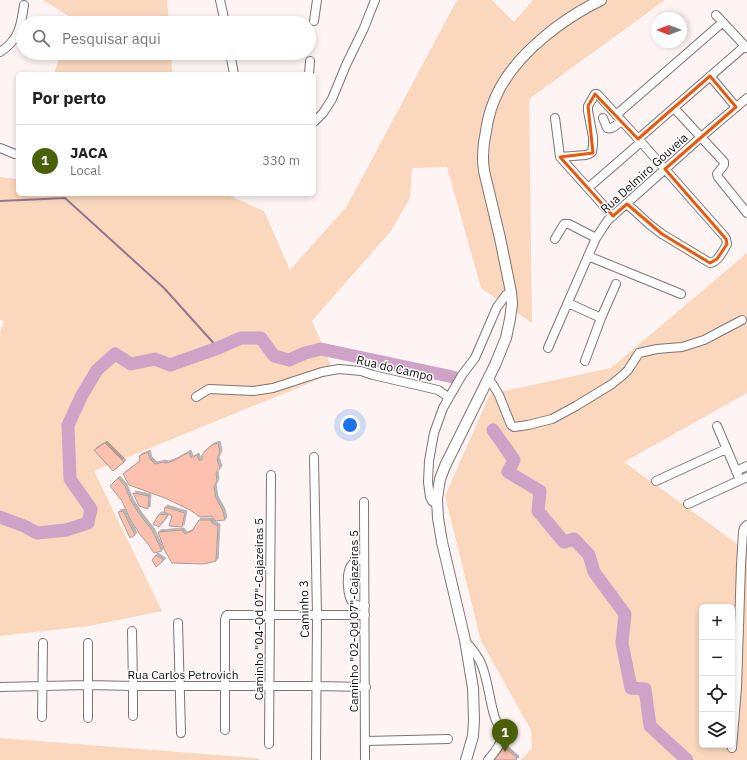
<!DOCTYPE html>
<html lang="pt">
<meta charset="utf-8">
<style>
:root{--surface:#fff;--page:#f6f6f6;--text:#222;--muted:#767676;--line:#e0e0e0;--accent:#4b600a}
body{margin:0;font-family:"IBM Plex Sans",sans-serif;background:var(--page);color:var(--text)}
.controls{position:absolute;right:12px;bottom:12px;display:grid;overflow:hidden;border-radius:6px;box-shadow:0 2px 6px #0003}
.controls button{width:36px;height:36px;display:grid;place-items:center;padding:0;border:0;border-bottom:1px solid var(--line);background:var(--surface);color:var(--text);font:20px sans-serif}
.compass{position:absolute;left:651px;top:12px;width:36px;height:36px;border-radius:50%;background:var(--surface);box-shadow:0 2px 6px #0003;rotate:270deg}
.you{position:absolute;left:350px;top:425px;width:14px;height:14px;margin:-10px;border:3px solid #fff;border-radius:50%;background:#1a73e8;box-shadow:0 0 0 6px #1a73e833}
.badge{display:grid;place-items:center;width:26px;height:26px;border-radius:50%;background:var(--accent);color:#fff;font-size:13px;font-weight:700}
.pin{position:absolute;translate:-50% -33px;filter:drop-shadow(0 1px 2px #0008)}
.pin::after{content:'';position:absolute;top:21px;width:14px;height:12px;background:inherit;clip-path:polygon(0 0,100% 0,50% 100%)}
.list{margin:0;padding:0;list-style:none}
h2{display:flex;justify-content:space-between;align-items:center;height:52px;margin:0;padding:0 16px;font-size:17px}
h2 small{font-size:13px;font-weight:400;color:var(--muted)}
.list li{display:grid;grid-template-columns:26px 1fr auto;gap:12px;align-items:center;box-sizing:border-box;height:72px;padding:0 16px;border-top:1px solid var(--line)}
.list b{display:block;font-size:15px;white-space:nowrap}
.list p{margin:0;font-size:13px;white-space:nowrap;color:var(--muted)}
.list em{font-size:13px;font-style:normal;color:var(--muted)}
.icon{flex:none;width:22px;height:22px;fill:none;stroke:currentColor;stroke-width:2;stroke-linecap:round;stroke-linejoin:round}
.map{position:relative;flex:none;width:747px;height:760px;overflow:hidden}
.search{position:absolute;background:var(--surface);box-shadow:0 2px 6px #0003;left:16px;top:16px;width:300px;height:44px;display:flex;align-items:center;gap:10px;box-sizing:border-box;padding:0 14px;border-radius:22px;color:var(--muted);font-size:15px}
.panel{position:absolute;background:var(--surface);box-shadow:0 2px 6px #0003;left:16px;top:72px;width:300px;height:124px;border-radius:6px}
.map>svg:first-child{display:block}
.green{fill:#fad7bd;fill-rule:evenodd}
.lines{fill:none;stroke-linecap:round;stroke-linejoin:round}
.stream{stroke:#95758f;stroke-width:2}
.river{stroke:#cfa2c7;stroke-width:13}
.building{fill:#fbc0ae;stroke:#a69d9a;filter:url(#shadow)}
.minor-casing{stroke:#7d7475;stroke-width:10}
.major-casing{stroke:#7d7475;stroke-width:12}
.minor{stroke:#fff;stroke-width:8}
.major{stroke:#fff;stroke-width:10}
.marked{fill:none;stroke:#e8590c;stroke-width:3;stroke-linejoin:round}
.labels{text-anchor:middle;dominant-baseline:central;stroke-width:3;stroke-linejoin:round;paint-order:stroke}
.street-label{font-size:12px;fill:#0f0c0c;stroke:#fff}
</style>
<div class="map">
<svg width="747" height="760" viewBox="0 0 747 760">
<defs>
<filter id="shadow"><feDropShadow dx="2" dy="-2" stdDeviation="0" flood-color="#0004"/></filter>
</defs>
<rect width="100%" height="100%" fill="#fef4f4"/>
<path class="green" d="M43 0H167L169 23H71L72 18Z
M457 0H492L514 22 533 0H665L529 99 532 323 481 288 447 167 412 168 410 198 391 231 312 321 334 373 94 471 162 611 89 626 0 636V333L4 321 0 320V177L18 179V194H226L264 211 290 270 347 206Z
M61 53H171L172 74H54Z
M747 253V393L624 462 747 551V760H521L532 748 531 730 481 641 445 496 490 394 611 368ZM702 607H732V745H702Z
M0 738 257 758 260 760H0Z"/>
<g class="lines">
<path class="stream" d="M0 201 65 198 164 288 218 348"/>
<path class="river" d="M493 430 514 460 508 472 540 491 538 511 564 542 574 539 589 555 594 572 625 614 622 643 631 688 645 689 650 726 687 760
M0 517 24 526 37 533 66 530 88 523 91 509 70 479 68 425 82 395 97 370 115 354 131 364 155 359 170 365 218 348 241 338H261L274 356 289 360 305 353 321 349 453 377"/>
</g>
<path class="building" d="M105 443 124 462 113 471 94 450Z
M218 443 220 452 217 459 220 468 216 473 217 481 214 487 216 498 223 511 225 520 215 521 212 516 200 517 190 510 165 498 129 485 123 474 140 461 139 456 148 452 150 459 155 464 163 462 166 463 173 461 189 452 191 458 197 455 199 460H202V455L205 451 212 445Z
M118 478 125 486 131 501 140 515 152 530 162 551 154 553 148 544 141 536 130 519 122 501 110 486Z
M133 493 149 496 148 509 139 506Z
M165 507 185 513 182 527 169 526 172 516 164 512Z
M123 511 135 535 130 538 118 512Z
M159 514 168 515 159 527 153 524Z
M199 520H211L212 523 218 526 216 561 204 564 172 563 165 551 158 532 182 530 185 534 192 531Z
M156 555 164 560 156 567 152 560Z
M504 747 517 758 516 760H493Z"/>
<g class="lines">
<g class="minor-casing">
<path id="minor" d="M220 0 225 23
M716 15 747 48
M314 21 317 0
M0 52C19 40 21 26 24 5
M230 53 234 74
M309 74 310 61
M710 76 736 107
M674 108 724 162V165L717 174 718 177 747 213
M616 115 723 22
M555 118 560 157
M603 118 607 128C613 130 617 124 621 121
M314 122 323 113 332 99 346 65 364 28 375 0
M638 139 745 46
M0 148 15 154
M588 188 641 142
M613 216 560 157 586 155 589 154 592 152 593 145V137L588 111V106L595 94H597L600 97 641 142 725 237 726 239 727 244C723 251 718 262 710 263L662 234 649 224 627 204
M555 239 564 224H569L596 238
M588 256 681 294
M568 303 601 318
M548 348 596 238 608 220 701 137 747 98
M585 361 601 318 616 284
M488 377 499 395 511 425 514 427 528 425 552 419 576 406 612 384 623 375 628 370 637 356 639 353 657 349 682 347 704 340 742 320
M196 397 209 389 253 391 273 388 322 372 339 369 361 371 373 375 438 390 448 397
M717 426 740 480
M314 457 317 615 316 760
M736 471 747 466
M656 481 726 449
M364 502 365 760
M688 504 747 477
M437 505 432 501 430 497 428 482 429 461 434 433 443 408 462 375 475 358 497 307 506 295 511 292
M364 558C359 559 354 561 351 566 346 573 347 597 353 603 356 606 360 606 365 606
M178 623 181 733
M132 631 133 686V716
M465 641C471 647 476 654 480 661 488 677 489 700 495 718 498 725 502 731 501 739 500 747 493 754 488 760
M0 687 43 686 88 685 133 686H317L366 687
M42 717 43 643
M88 718V643
M225 730V620L226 616 227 615H365
M366 741 448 739
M269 744 271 475
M732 748 737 687 741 565 743 532 744 528 747 525"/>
</g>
<g class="major-casing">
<path id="major" d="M466 760 473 736 474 720 473 688 465 640 442 542 438 518 437 499 438 492 440 479 445 466 495 365 506 338 510 319 512 304 511 292 500 238 484 171C482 157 483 144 486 131 488 116 493 101 500 88 521 50 564 18 601 0"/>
</g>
<use href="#minor" class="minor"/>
<use href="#major" class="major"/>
</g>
<path class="marked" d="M710 76 736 107 665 169 726 239 727 244 717 259 710 263 662 234 627 204 613 216 560 157 593 153 588 106 595 94 638 139Z"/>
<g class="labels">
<g class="street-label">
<text transform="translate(644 173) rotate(-42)">Rua Delmiro Gouveia</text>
<text transform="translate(395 368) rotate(13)">Rua do Campo</text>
<text transform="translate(258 609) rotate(-90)">Caminho "04-Qd 07"-Cajazeiras 5</text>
<text transform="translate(304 609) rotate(-91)">Caminho 3</text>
<text transform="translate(353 621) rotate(-90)">Caminho "02-Qd 07"-Cajazeiras 5</text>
<text x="183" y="674">Rua Carlos Petrovich</text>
</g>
</g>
</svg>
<div class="controls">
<button>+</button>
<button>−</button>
<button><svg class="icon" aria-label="locate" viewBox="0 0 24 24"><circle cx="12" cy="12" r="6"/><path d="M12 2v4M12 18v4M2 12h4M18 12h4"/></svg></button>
<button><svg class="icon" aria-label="layers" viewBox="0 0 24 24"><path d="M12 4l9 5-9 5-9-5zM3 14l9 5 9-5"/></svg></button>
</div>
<svg class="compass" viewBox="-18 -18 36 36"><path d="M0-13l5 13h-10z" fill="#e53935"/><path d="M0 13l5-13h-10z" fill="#767676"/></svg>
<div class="you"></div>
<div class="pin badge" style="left:505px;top:752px">1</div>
<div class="search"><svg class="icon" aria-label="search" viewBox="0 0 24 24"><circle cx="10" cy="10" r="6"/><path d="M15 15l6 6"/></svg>Pesquisar aqui</div>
<section class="panel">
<h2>Por perto<small></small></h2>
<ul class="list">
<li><span class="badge">1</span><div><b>JACA</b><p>Local</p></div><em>330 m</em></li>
</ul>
</section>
</div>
